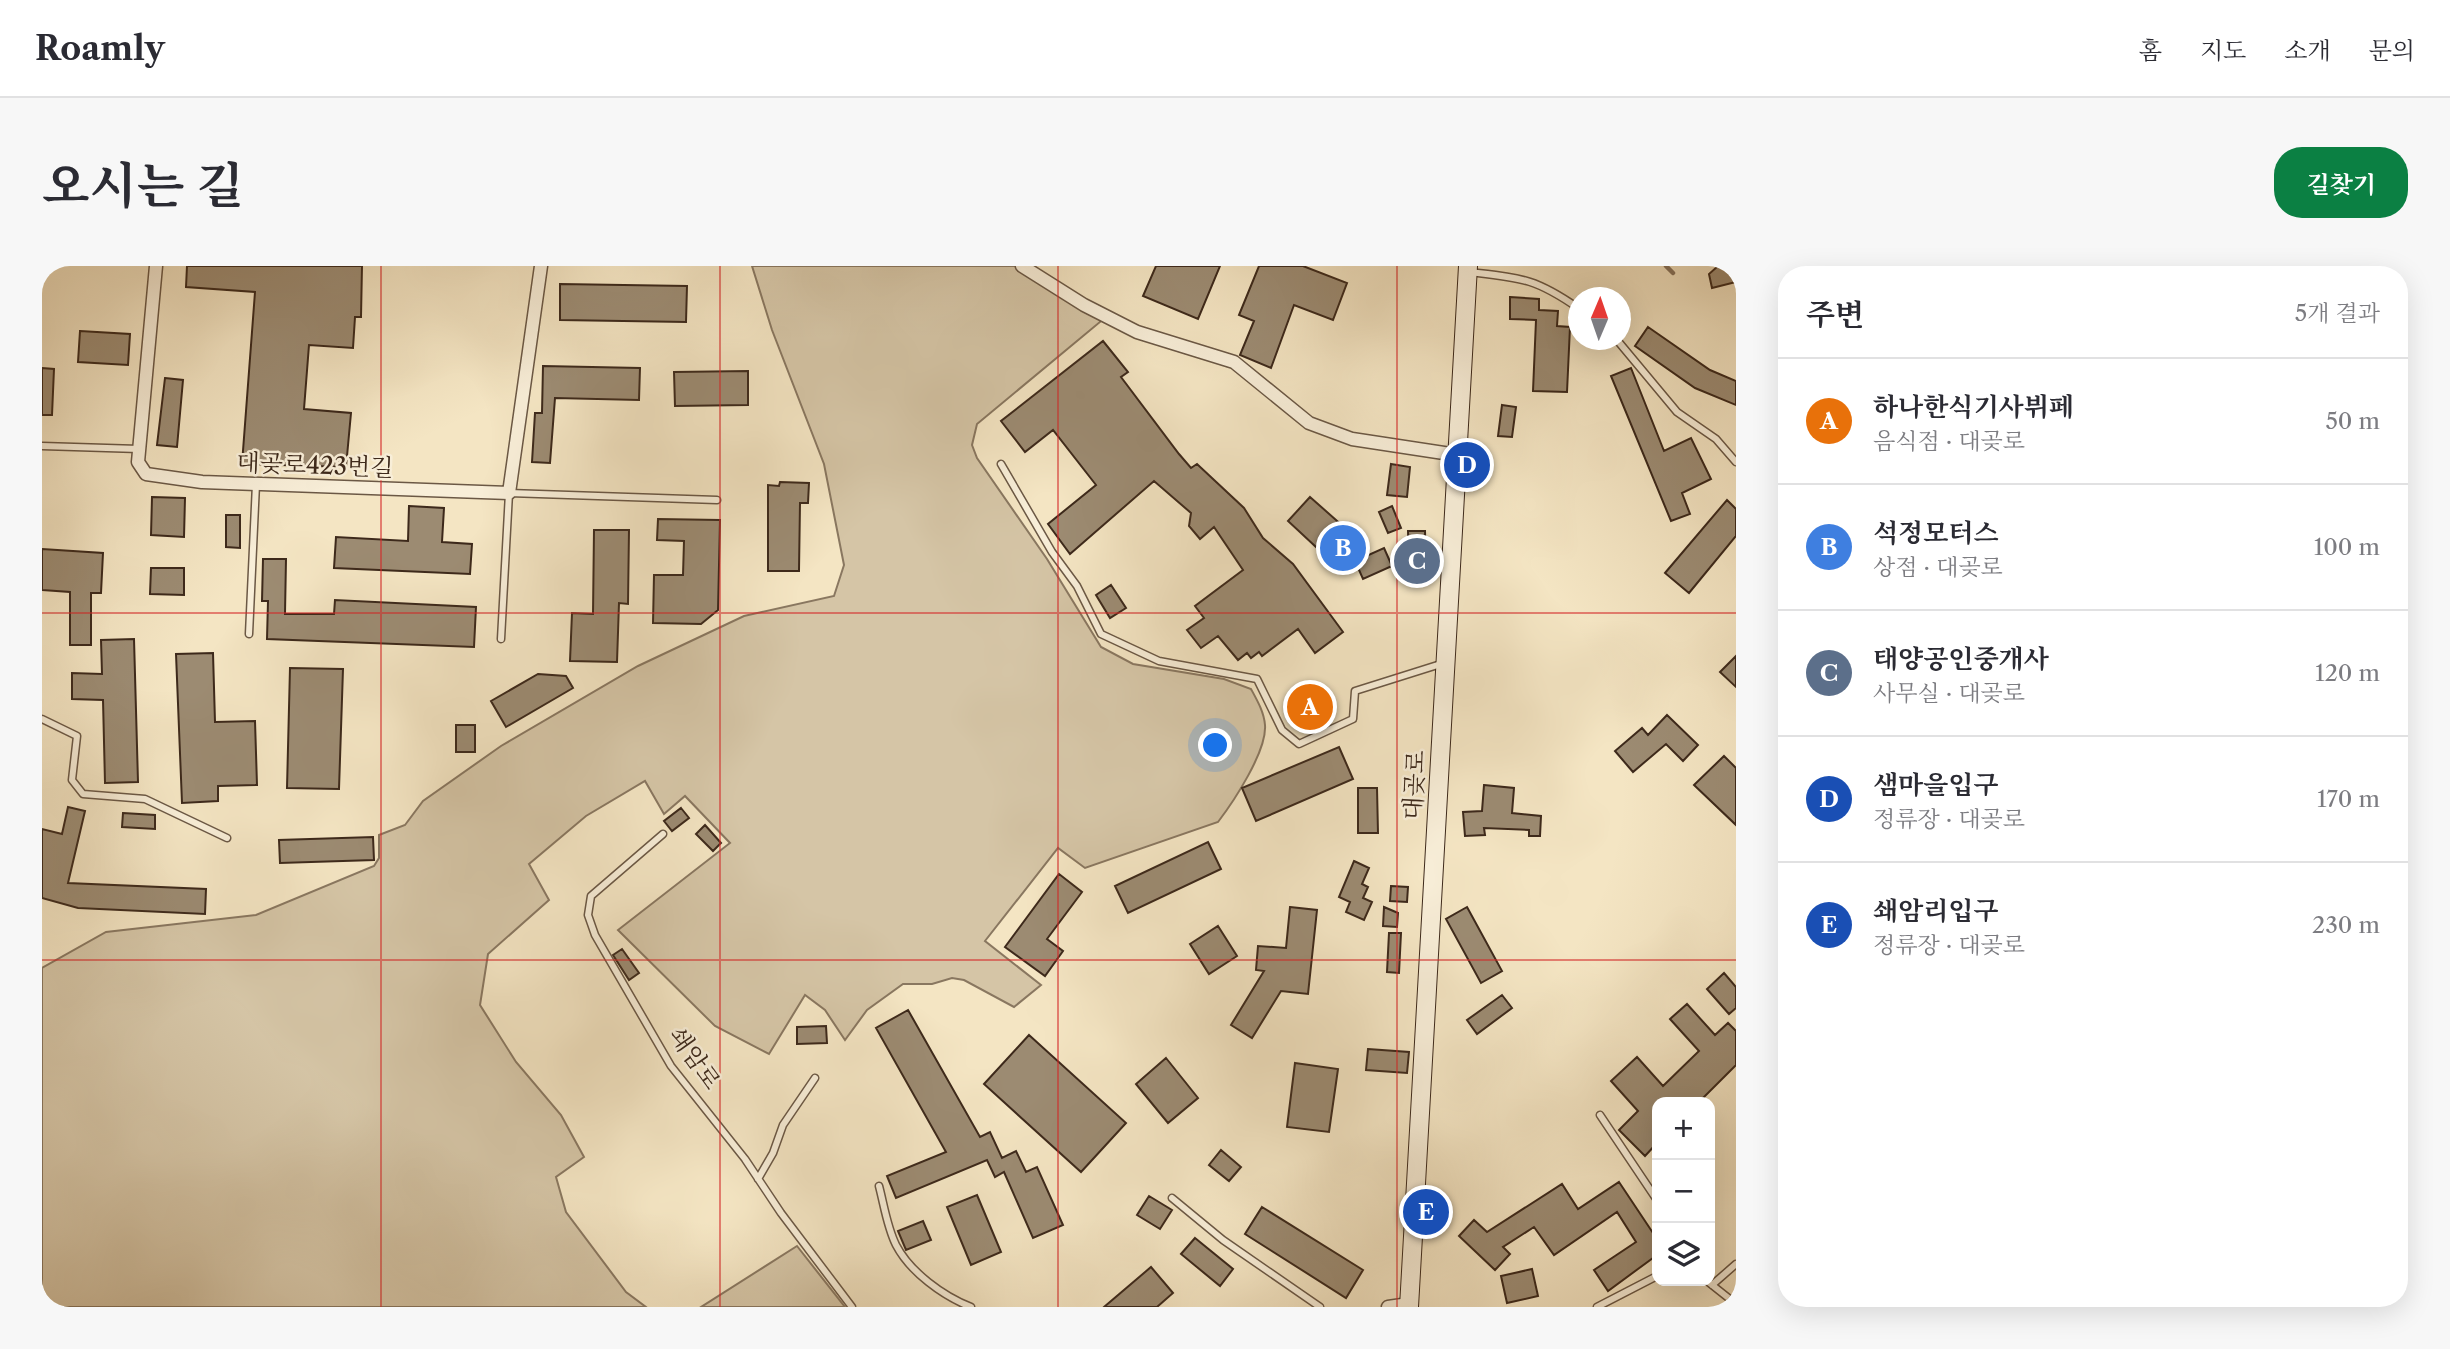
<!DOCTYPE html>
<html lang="ko">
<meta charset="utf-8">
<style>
:root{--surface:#fff;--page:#f7f7f7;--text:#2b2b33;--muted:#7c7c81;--line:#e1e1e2;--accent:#0b8043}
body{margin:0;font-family:"Libre Caslon Text","Noto Serif KR",serif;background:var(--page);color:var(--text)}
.controls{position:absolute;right:21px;bottom:21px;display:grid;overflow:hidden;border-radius:14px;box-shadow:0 7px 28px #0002}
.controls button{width:63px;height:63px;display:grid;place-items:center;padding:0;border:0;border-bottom:2px solid var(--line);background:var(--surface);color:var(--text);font:35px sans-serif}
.compass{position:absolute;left:1526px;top:21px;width:63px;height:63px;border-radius:50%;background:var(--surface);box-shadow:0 7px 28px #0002;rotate:2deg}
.you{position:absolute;left:1174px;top:480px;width:24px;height:24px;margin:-18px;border:5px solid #fff;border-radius:50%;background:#1a73e8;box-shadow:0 0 0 10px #1a73e833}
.badge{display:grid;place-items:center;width:46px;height:46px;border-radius:50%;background:var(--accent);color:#fff;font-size:23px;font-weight:700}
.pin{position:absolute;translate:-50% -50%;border:4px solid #fff;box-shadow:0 2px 7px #0006}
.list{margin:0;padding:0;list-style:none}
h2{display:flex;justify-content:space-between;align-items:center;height:91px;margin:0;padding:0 28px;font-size:30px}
h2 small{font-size:23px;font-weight:400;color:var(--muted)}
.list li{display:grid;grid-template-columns:46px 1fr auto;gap:21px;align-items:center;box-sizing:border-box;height:126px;padding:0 28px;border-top:2px solid var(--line)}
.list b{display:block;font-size:26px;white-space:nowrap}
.list p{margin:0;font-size:23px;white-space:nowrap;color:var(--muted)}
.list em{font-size:23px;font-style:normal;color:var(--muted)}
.icon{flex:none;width:38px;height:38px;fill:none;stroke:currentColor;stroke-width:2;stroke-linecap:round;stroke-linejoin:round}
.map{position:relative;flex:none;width:1694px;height:1041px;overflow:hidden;border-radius:28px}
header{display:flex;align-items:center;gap:42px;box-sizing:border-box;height:98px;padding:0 35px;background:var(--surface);border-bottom:2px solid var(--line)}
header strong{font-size:33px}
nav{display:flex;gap:38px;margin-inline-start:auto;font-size:24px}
.intro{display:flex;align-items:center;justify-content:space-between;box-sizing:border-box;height:168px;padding:0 42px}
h1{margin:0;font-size:49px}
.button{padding:18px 32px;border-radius:28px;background:var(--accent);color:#fff;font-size:24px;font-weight:700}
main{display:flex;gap:42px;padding:0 42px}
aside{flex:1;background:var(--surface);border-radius:28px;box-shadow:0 7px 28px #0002}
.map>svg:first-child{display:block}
.green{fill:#d5c5a6;stroke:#897760;stroke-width:2}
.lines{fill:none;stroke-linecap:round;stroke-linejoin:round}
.stream{stroke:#86735e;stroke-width:4.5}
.building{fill:#9c8b72;stroke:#3d291b;stroke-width:2}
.lane-casing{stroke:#6b5845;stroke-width:9}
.street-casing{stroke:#6b5845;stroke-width:15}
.secondary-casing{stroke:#3d291b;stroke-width:20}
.lane{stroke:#f8eed8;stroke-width:6}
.street{stroke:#f8eed8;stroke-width:12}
.secondary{stroke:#f8eed8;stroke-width:18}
.grid{fill:none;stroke:#d62828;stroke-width:2;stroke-opacity:0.55}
.labels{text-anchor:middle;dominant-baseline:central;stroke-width:5;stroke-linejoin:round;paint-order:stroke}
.street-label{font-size:24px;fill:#3d291b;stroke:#f8eed8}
</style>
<header>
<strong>Roamly</strong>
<nav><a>홈</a><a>지도</a><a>소개</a><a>문의</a></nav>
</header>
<div class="intro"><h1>오시는 길</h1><a class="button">길찾기</a></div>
<main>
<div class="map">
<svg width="1694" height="1041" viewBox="0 0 1694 1041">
<rect width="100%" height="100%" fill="#f4e5c3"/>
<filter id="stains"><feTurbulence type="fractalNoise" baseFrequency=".00286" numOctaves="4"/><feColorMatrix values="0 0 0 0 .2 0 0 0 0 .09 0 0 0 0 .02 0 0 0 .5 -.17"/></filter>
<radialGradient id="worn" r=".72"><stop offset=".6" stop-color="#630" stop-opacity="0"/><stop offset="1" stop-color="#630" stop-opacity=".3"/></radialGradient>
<path class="green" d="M710 0H980L1064 51 935 158 930 179 935 192 1005 293 1059 381 1091 398 1182 413 1209 423C1215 434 1222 446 1223 459 1225 485 1192 535 1176 556L1043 602 1016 582 943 675 999 719 972 741 922 714 910 712 890 718H861L825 744 803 774 783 744 763 729 727 788 673 760 576 664 688 577 643 530 622 548 603 515 544 550 487 598 507 634 446 688 438 739 474 796 519 849 542 891 514 911 524 946 584 1026 604 1041H0V702L64 666 214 649 332 600 337 592V569L363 559 381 535 459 480 596 400 702 350 792 330 802 299 782 198 730 64Z
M755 980 803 1041H659Z"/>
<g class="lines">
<path class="stream" d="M1624 0 1631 7"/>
</g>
<path class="building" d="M145 0H320L319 51H313L311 82 267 79 262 143 309 147 304 201 200 198 213 26 144 21Z
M1114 0H1178L1156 53 1101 30Z
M1217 0H1261L1305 17 1291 54 1252 39 1229 102 1198 89 1212 55 1197 49Z
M1676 0H1694V16L1670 22 1667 8Z
M518 18 645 20 644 56 518 54Z
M1468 31 1497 33V44L1516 45 1515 60 1528 61 1525 126 1491 125 1494 54 1468 53Z
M1606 61 1668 104 1694 115V139L1653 122 1593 80Z
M38 65 88 68 86 99 36 96Z
M1061 75 1086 106 1079 111 1137 188 1149 202 1155 198 1202 242 1221 272 1251 298 1301 366 1273 387 1256 363 1220 390 1217 386 1209 392 1205 387 1196 394 1176 370 1159 382 1145 364 1162 352 1153 340 1201 304 1172 261 1158 273 1147 260 1149 247 1112 215 1028 288 1006 258 1054 219 1011 164 983 186 959 155Z
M501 100 598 102 597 134 513 132 508 197 490 196 493 147H500Z
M0 102 12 103 10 149H0Z
M1589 102 1622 185 1649 172 1669 213 1640 227 1648 248 1629 255 1569 110Z
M706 105V139L633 140 632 106Z
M123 112 141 114 135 181 115 179Z
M1460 139 1474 141 1470 171 1456 170Z
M1349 198 1368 201 1365 231 1345 229Z
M738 216 767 217 766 237H758L757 305H726V219L737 220Z
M110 231 143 232 142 271 109 269Z
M1268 231 1311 269 1288 294 1246 255Z
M1685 234 1694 243V270L1647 327 1623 307Z
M367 240 402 242 400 276 430 278 428 308 292 302 294 271 366 275Z
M1350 240 1359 262 1346 267 1337 246Z
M184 249H198V282L184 281Z
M616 253 678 254 676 344 659 358 611 357 612 309H641L642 275 615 274Z
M552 264H587L586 338 577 337 575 396 528 395 530 347 551 348Z
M1366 265H1383L1384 301H1367Z
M1342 282 1350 300 1321 313 1313 295Z
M0 283 61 287 59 327H49V379H28V326L0 324Z
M221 293H244L243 348H292L293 334 434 341 432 381 225 373 226 335H220Z
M109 302H142V329L108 328Z
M1069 319 1084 342 1068 352 1054 329Z
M92 373 96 516 63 517 61 434 30 433V407L60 408 59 374Z
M171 387 173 456 213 455 215 519 176 520V535L140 537 134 388Z
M1694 390V421L1678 406Z
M248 402 301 403 297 523 245 522Z
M496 408 524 410 531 422 464 461 449 435Z
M1282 423 1289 446 1253 458 1246 435Z
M1625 449 1656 479 1641 495 1624 478 1591 506 1573 485 1600 462 1606 469Z
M414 459H433V486H414Z
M1297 481 1311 513 1214 555 1200 522Z
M1682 490 1694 502V559L1652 519Z
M1442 519 1472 522 1470 547 1499 550 1498 570H1487V564L1442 562 1443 569 1423 570 1421 546 1440 545Z
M1316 522H1335L1336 567H1316Z
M26 541 43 545 26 617 164 623 163 648 36 642 0 632V563L20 568Z
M639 542 647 552 630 565 622 555Z
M81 547 113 549V563L80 561Z
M663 559 679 577 671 585 654 568Z
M331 571 332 594 238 597 237 574Z
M1166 576 1179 603 1086 647 1073 620Z
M1312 595 1327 602 1320 618 1326 621 1321 632 1330 636 1322 654 1304 646 1308 636 1297 631Z
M1017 608 1040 626 1005 673 1021 685 1003 710 963 681Z
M1349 620 1366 621 1365 636 1348 635Z
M1248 641 1275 644 1266 728 1239 725 1210 772 1189 759 1222 705 1214 704 1216 680 1244 682Z
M1342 641 1356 647 1355 661 1341 660Z
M1425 641 1460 705 1439 717 1404 653Z
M1176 660 1195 690 1167 708 1148 678Z
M1347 667H1359L1357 707 1345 706Z
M580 683 597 707 587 714 571 689Z
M1682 707 1694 721V742L1687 748 1665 723Z
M1460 729 1470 742 1435 768 1425 754Z
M1645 738 1673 769 1686 757 1694 765V799L1657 836H1615V877L1603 890 1577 864 1596 845 1569 815 1595 791 1621 820 1657 785 1628 753Z
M866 744 938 871 948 866 960 892 974 885 984 906 995 901 1021 959 991 972 962 906 953 911 945 894 854 932 845 910 904 886 834 762Z
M784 760 785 777 755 778V761Z
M987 769 1084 857 1039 906 942 818Z
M1326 783 1367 786 1365 807 1324 804Z
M1124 792 1156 832 1126 857 1094 818Z
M1253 797 1296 803 1287 866 1245 861Z
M1179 884 1199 901 1187 915 1167 899Z
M1577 916 1615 973V989L1566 1025 1552 1004 1594 976 1575 946 1512 989 1492 961 1461 981 1468 988 1453 1004 1417 970 1432 954 1445 966 1520 918 1536 943Z
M935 929 959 986 929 999 905 941Z
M1107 930 1130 944 1118 963 1095 949Z
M1220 941 1321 1004 1304 1032 1203 968Z
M881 955 889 974 864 984 856 965Z
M1153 972 1191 1003 1178 1020 1139 988Z
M1109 1001 1131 1027 1115 1041H1062Z
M1490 1003 1496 1030 1465 1037 1459 1010Z"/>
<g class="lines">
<g class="lane-casing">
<path id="lane" d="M1427 6C1479 12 1493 12 1536 42
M1575 74 1635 146 1674 173 1694 196
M0 180 97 183
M959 198 1010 286 1035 320 1059 368 1117 395 1215 413 1240 464 1257 478 1311 453 1313 425 1402 397
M207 368 214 218
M459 373 467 227 675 234
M0 453 35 470 30 514 41 528 103 533 185 572
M621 568 549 630 546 649 553 669 629 800 703 893 739 947 810 1041
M1558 849 1615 934
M716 913 731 887 741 859 773 812
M837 920C842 939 845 961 854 979 868 1006 901 1030 929 1041
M1130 932 1181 974 1278 1041
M1665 1015 1694 1038
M1670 1019 1694 998
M1555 1041 1615 1010"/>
</g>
<g class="street-casing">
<path id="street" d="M114 0 96 196 104 208 160 216 467 227 499 0
M980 0 1042 39 1095 66 1192 96 1267 157 1310 173 1415 189
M1346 1041 1367 1038"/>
</g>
<g class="secondary-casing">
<path id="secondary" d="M1367 1041 1426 0"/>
</g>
<use href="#lane" class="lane"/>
<use href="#street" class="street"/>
<use href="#secondary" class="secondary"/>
</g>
<path class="grid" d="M339 0V1041M678 0V1041M1016 0V1041M1355 0V1041M0 347H1694M0 694H1694"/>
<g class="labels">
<g class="street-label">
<text transform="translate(273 199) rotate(2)">대곶로423번길</text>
<text transform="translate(1372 519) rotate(-87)">대곶로</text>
<text transform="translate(653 792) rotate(55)">쇄암로</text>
</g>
</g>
<rect width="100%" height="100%" filter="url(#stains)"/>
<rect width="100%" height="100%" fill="url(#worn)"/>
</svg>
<div class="controls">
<button>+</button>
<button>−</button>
<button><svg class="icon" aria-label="layers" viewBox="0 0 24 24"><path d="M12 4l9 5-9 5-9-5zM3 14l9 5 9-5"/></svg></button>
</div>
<svg class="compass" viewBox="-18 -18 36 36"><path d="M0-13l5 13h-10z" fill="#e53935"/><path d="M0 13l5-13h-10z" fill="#7c7c81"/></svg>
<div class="you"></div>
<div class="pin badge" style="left:1268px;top:441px;background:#e8710a">A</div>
<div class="pin badge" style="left:1301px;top:282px;background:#3f7fe0">B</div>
<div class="pin badge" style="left:1375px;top:295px;background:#5c6f8a">C</div>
<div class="pin badge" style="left:1425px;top:199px;background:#1a4fb4">D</div>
<div class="pin badge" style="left:1384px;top:946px;background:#1a4fb4">E</div>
</div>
<aside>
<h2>주변<small>5개 결과</small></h2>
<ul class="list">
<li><span class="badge" style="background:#e8710a">A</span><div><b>하나한식기사뷔페</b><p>음식점 · 대곶로</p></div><em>50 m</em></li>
<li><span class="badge" style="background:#3f7fe0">B</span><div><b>석정모터스</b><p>상점 · 대곶로</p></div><em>100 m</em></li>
<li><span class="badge" style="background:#5c6f8a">C</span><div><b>태양공인중개사</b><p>사무실 · 대곶로</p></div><em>120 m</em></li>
<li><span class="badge" style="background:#1a4fb4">D</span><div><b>샘마을입구</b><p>정류장 · 대곶로</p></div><em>170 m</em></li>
<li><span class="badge" style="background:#1a4fb4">E</span><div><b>쇄암리입구</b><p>정류장 · 대곶로</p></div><em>230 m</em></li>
</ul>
</aside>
</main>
